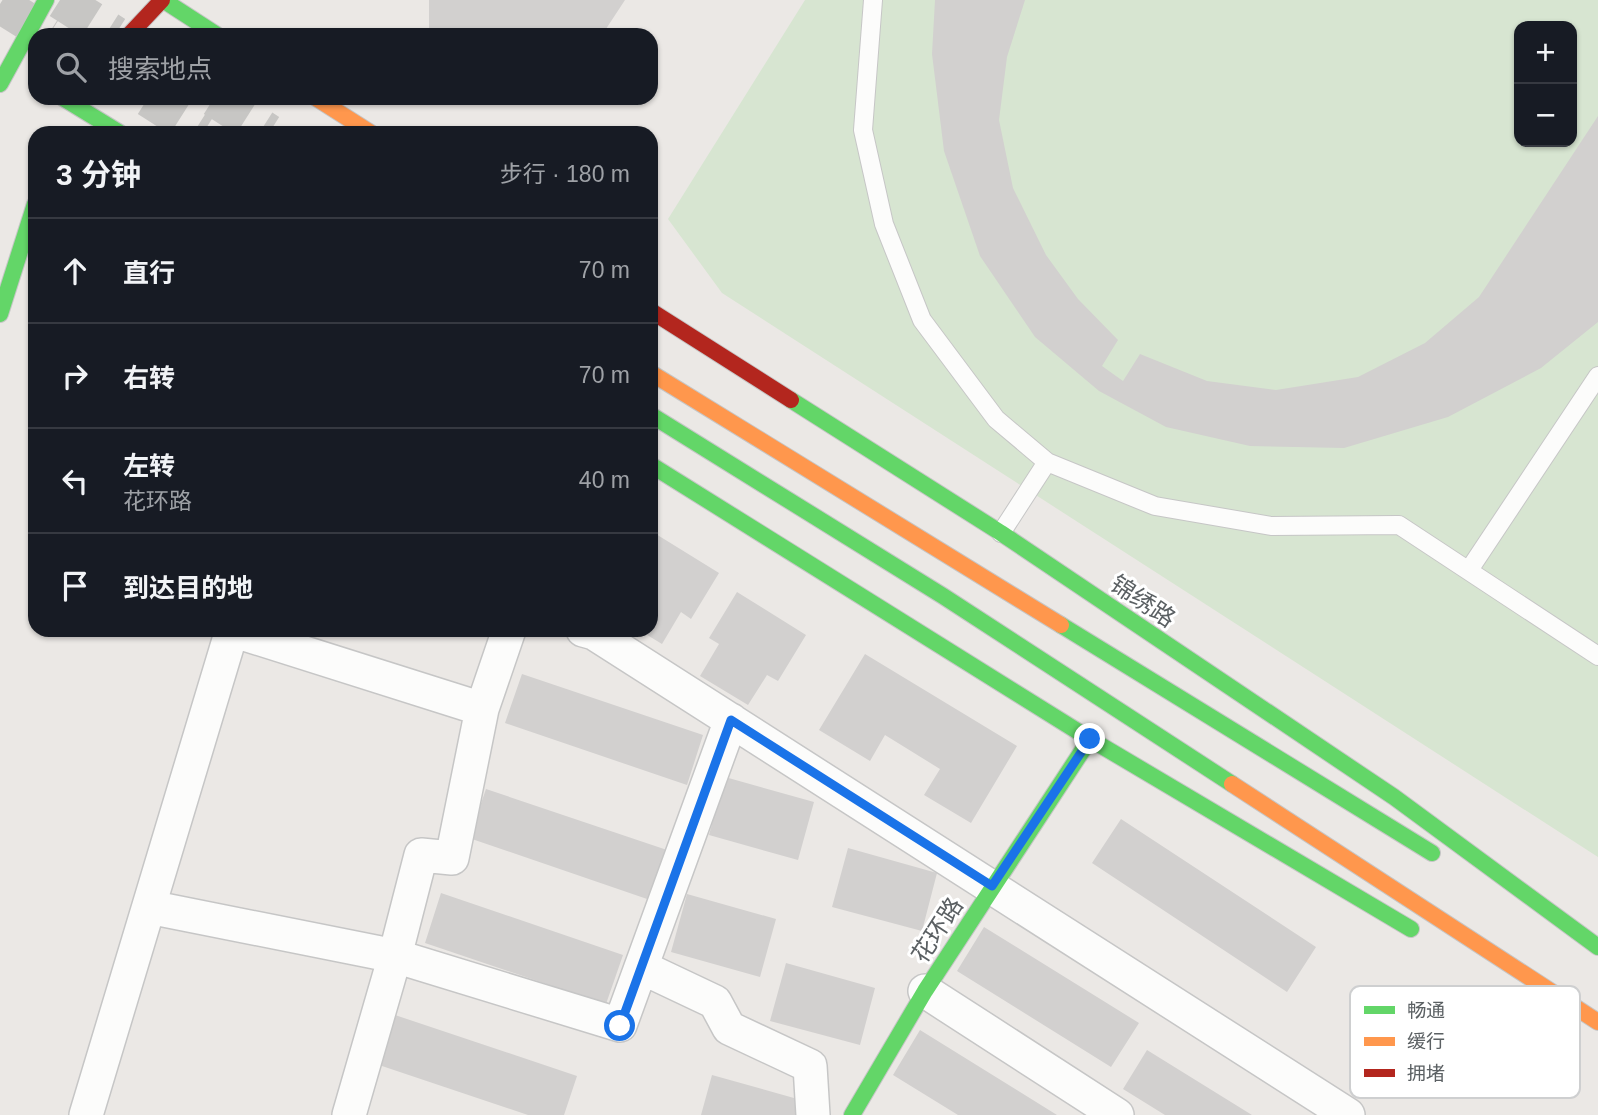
<!DOCTYPE html>
<html lang="zh">
<meta charset="utf-8">
<style>
:root{--surface:#171b24;--page:#242831;--text:#f1f3f6;--muted:#9ea1a6;--line:#363941}
body{margin:0;font-family:Helvetica,"Noto Sans SC",sans-serif;background:var(--page);color:var(--text)}
.controls{position:absolute;right:21px;top:21px;display:grid;overflow:hidden;border-radius:14px;box-shadow:0 2px 5px #0004}
.controls button{width:63px;height:63px;display:grid;place-items:center;padding:0;border:0;border-bottom:2px solid var(--line);background:var(--surface);color:var(--text);font:35px sans-serif}
.stop{position:absolute;width:21px;height:21px;margin:-16px;border:5px solid #1a73e8;border-radius:50%;background:#fff}
.stop.end{background:#1a73e8;border-color:#fff;box-shadow:0 2px 7px #0008}
.list{margin:0;padding:0;list-style:none}
h2{display:flex;justify-content:space-between;align-items:center;height:91px;margin:0;padding:0 28px;font-size:30px}
h2 small{font-size:23px;font-weight:400;color:var(--muted)}
.list li{display:grid;grid-template-columns:46px 1fr auto;gap:21px;align-items:center;box-sizing:border-box;height:105px;padding:0 28px;border-top:2px solid var(--line)}
.list b{display:block;font-size:26px;white-space:nowrap}
.list p{margin:0;font-size:23px;white-space:nowrap;color:var(--muted)}
.list em{font-size:23px;font-style:normal;color:var(--muted)}
.icon{flex:none;width:38px;height:38px;fill:none;stroke:currentColor;stroke-width:2;stroke-linecap:round;stroke-linejoin:round}
.map{position:relative;flex:none;width:1598px;height:1115px;overflow:hidden}
.search{position:absolute;background:var(--surface);box-shadow:0 2px 5px #0004;left:28px;top:28px;width:630px;height:77px;display:flex;align-items:center;gap:18px;box-sizing:border-box;padding:0 24px;border-radius:21px;color:var(--muted);font-size:26px}
.panel{position:absolute;background:var(--surface);box-shadow:0 2px 5px #0004;left:28px;top:126px;width:630px;height:511px;border-radius:21px}
.map>svg:first-child{display:block}
.green{fill:#d7e5d1;fill-rule:evenodd}
.building{fill:#d2d0cf}
.lines{fill:none;stroke-linecap:round;stroke-linejoin:round}
.primary-tunnel{stroke:#c7c6c4;stroke-width:38;stroke-dasharray:38 19;stroke-linecap:butt}
.lane-casing{stroke:#c6c6c6;stroke-width:20}
.street-casing{stroke:#c6c6c6;stroke-width:36}
.fast-casing{stroke:#c6c6c6;stroke-width:18}
.slow-casing{stroke:#c6c6c6;stroke-width:18}
.jam-casing{stroke:#c6c6c6;stroke-width:18}
.lane{stroke:#fcfcfb;stroke-width:18}
.street{stroke:#fcfcfb;stroke-width:33}
.fast{stroke:#63d668;stroke-width:16}
.slow{stroke:#ff974d;stroke-width:16}
.jam{stroke:#b3261e;stroke-width:16}
.route{stroke:#1a73e8;stroke-width:9}
.labels{text-anchor:middle;dominant-baseline:central;stroke-width:6;stroke-linejoin:round;paint-order:stroke}
.street-label{font-size:24px;fill:#5b6063;stroke:#fff}
.key{fill:#fff;stroke:#cecfd0;stroke-width:2}
.key-label{font-size:19px;fill:#5b6063}
</style>
<div class="map">
<svg width="1598" height="1115" viewBox="0 0 1598 1115">
<rect width="100%" height="100%" fill="#ebe8e5"/>
<path class="green" d="M805 0H1598V857L722 293 668 219ZM1519 26H1572V142H1519Z"/>
<path class="building" d="M429 0H625L602 35H429Z
M935 0H1025L1007 57 999 120 1013 188 1046 255 1078 299 1118 340 1102 366 1123 381 1140 354 1207 381 1276 390 1358 377 1425 343 1479 297 1598 116V322L1541 368 1448 417 1344 448 1250 446 1166 427 1099 391 1035 337 980 256 944 151 932 54Z
M651 531 719 573 691 619 681 612 662 644 639 630H651Z
M737 592 806 635 778 681 767 675 748 705 700 676 719 644 709 638Z
M865 654 1017 746 971 823 924 795 940 769 885 735 870 761 819 730Z
M522 674 703 735 687 785 505 723Z
M725 777 814 802 798 860 709 835Z
M486 789 667 850 650 900 469 838Z
M1121 819 1316 947 1287 992 1092 863Z
M848 848 937 873 922 931 832 907Z
M441 893 623 955 606 1004 425 943Z
M687 894 776 919 760 977 671 952Z
M984 927 1139 1023 1111 1067 957 971Z
M786 963 875 988 860 1045 770 1021Z
M395 1015 577 1076 564 1115H528L379 1065Z
M920 1030 1057 1115H958L893 1075Z
M1147 1050 1252 1115H1165L1123 1089Z
M712 1075 801 1100 797 1115H701Z"/>
<g class="lines">
<path class="primary-tunnel" d="M60 0 115 35
M0 4 49 35
M148 98 203 133
M214 98 269 133"/>
<g class="lane-casing">
<path id="lane" d="M873 0 863 130 884 224 922 320 996 419 1047 462
M1001 533 1047 462 1155 506 1271 526 1399 525 1598 656
M1469 570 1598 376"/>
</g>
<g class="street-casing">
<path id="street" d="M583 630 594 633 1348 1115
M149 907 395 956 620 1025 731 720
M641 967 715 1002 729 1028 810 1066 813 1115
M925 991 1117 1115
M86 1115 232 630 482 709 509 630
M349 1115 395 956 421 855 452 858 482 709"/>
</g>
<g class="fast-casing">
<path id="fast" d="M163 0 217 35
M0 84 46 0
M63 98 120 133
M0 314 35 204
M791 400 1001 533 1394 797 1598 947
M651 415 943 596 1232 784
M651 465 1090 739 1411 929
M1061 625 1432 853
M852 1115 925 991 1090 739"/>
</g>
<g class="slow-casing">
<path id="slow" d="M316 98 371 133
M651 373 1061 625
M1232 784 1598 1022"/>
</g>
<g class="jam-casing">
<path id="jam" d="M129 35 162 0
M651 311 791 400"/>
</g>
<use href="#lane" class="lane"/>
<use href="#street" class="street"/>
<use href="#fast" class="fast"/>
<use href="#slow" class="slow"/>
<use href="#jam" class="jam"/>
</g>
<g class="lines">
<path class="route" d="M620 1026 731 720 992 886 1090 739"/>
</g>
<g class="labels">
<g class="street-label">
<text transform="translate(1143 601) rotate(34)">锦绣路</text>
<text transform="translate(937 930) rotate(-57)">花环路</text>
</g>
</g>
<rect x="1350" y="986" width="230" height="112" rx="10" class="key"/>
<rect x="1364" y="1006" width="31" height="8" fill="#63d668"/>
<rect x="1364" y="1037" width="31" height="9" fill="#ff974d"/>
<rect x="1364" y="1069" width="31" height="8" fill="#b3261e"/>
<g class="key-label">
<text x="1407" y="1017">畅通</text>
<text x="1407" y="1048">缓行</text>
<text x="1407" y="1080">拥堵</text>
</g>
</svg>
<div class="controls">
<button>+</button>
<button>−</button>
</div>
<div class="stop" style="left:620px;top:1026px"></div>
<div class="stop end" style="left:1090px;top:739px"></div>
<div class="search"><svg class="icon" aria-label="search" viewBox="0 0 24 24"><circle cx="10" cy="10" r="6"/><path d="M15 15l6 6"/></svg>搜索地点</div>
<section class="panel">
<h2>3 分钟<small>步行 · 180 m</small></h2>
<ul class="list">
<li><svg class="icon" aria-label="ahead" viewBox="0 0 24 24"><path d="M12 20V5M6 11l6-6 6 6"/></svg><div><b>直行</b></div><em>70 m</em></li>
<li><svg class="icon" aria-label="right" viewBox="0 0 24 24"><path d="M7 20v-9h11M14 6l5 5-5 5"/></svg><div><b>右转</b></div><em>70 m</em></li>
<li><svg class="icon" aria-label="left" viewBox="0 0 24 24"><path d="M17 20v-9H6M10 6l-5 5 5 5"/></svg><div><b>左转</b><p>花环路</p></div><em>40 m</em></li>
<li><svg class="icon" aria-label="arrive" viewBox="0 0 24 24"><path d="M6 21V4h12l-3 4 3 4H6"/></svg><div><b>到达目的地</b></div></li>
</ul>
</section>
</div>
